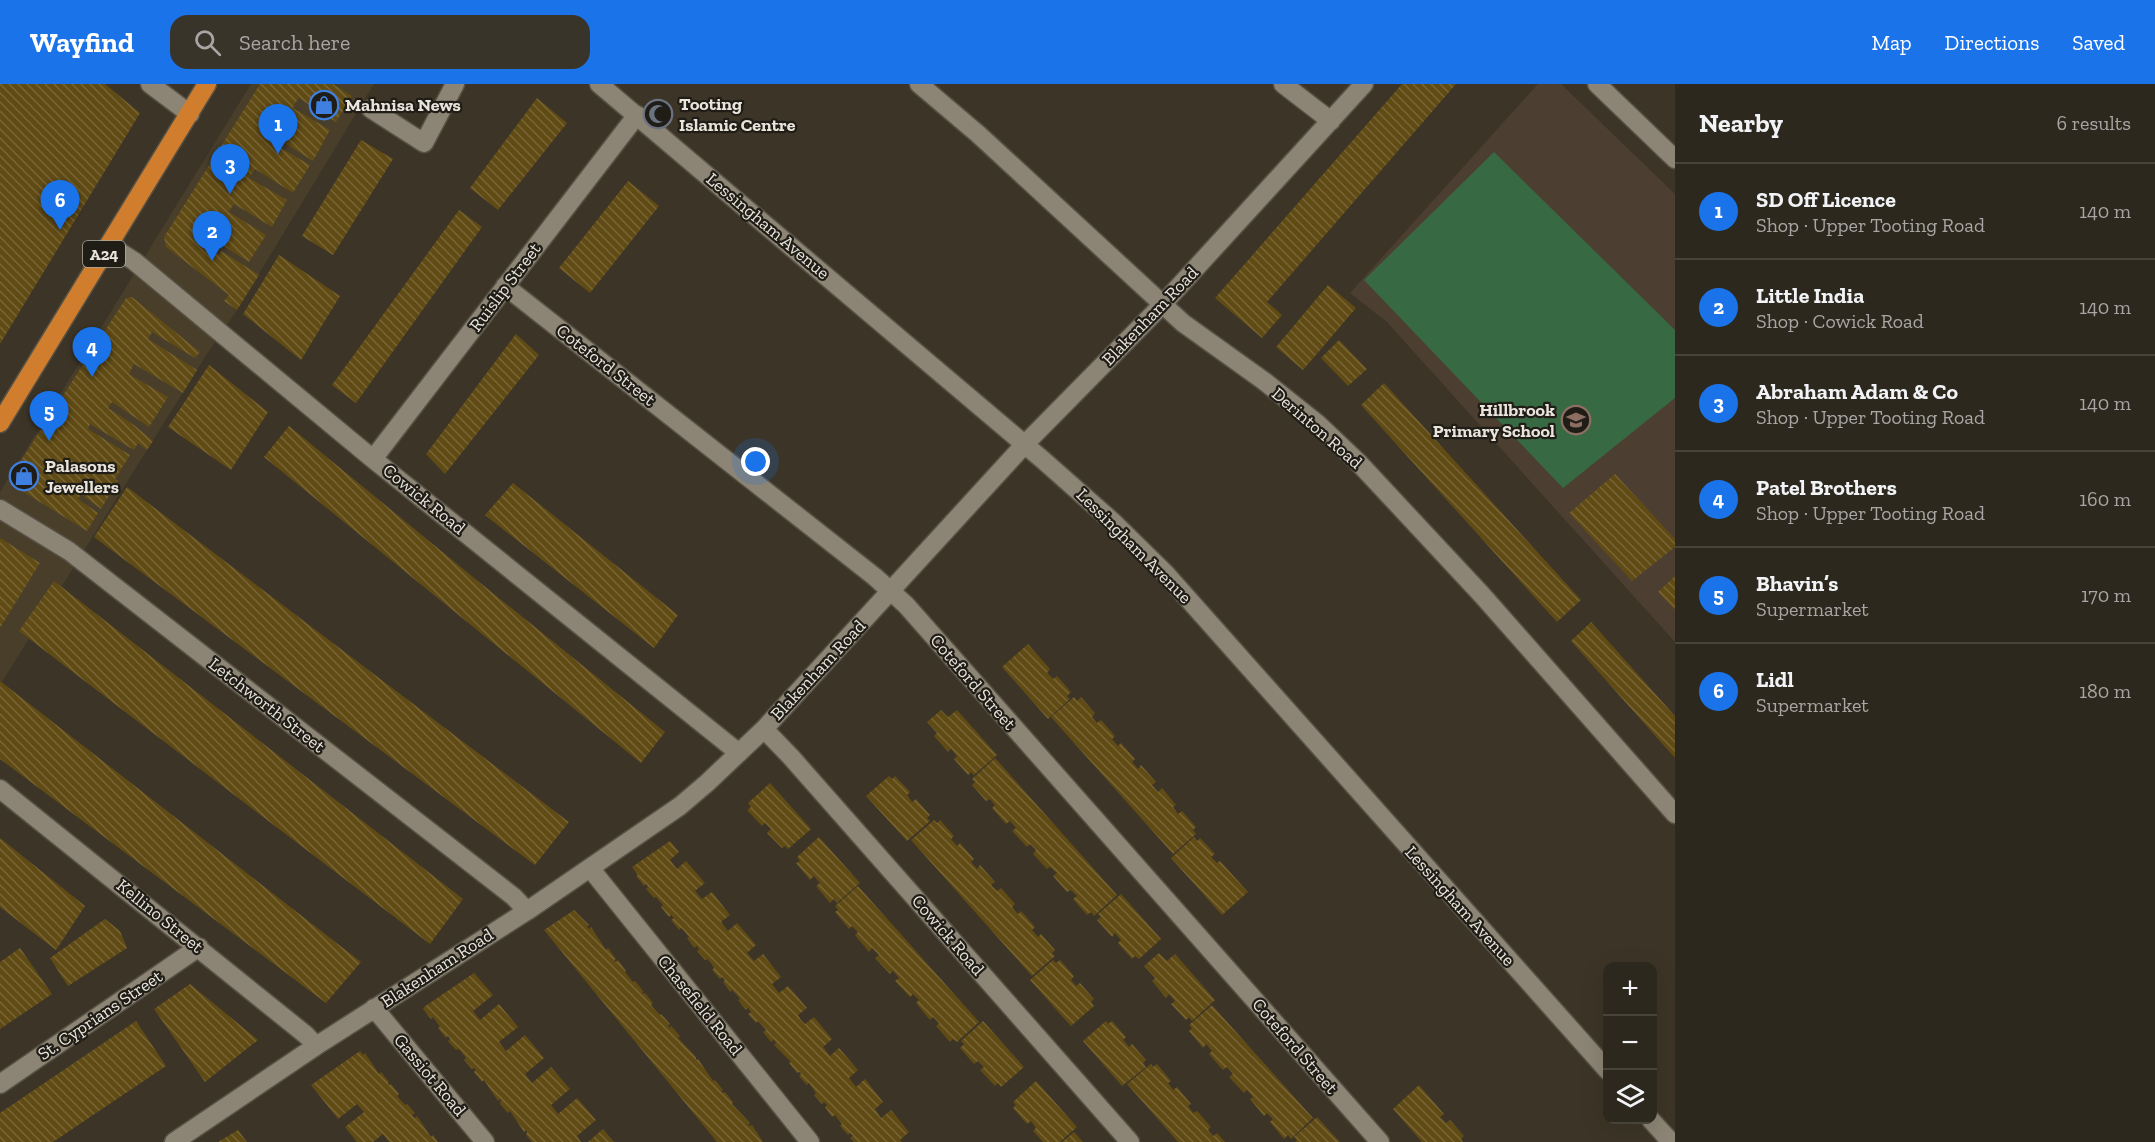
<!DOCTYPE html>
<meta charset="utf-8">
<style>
:root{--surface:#2d281d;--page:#39342a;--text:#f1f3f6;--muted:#a7a6a4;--line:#48443b;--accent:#1a73e8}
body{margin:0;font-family:"Zilla Slab",serif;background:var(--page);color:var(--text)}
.controls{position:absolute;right:18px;bottom:18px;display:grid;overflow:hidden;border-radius:12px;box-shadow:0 6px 24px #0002}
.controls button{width:54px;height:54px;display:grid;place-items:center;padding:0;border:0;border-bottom:2px solid var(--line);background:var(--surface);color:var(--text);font:30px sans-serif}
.you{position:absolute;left:756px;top:378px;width:21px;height:21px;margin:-15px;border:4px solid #fff;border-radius:50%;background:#1a73e8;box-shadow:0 0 0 9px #1a73e833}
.badge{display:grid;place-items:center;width:39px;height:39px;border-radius:50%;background:var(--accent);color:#fff;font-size:20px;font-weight:700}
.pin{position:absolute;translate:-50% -50px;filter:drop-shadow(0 2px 3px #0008)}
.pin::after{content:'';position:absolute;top:32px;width:21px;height:18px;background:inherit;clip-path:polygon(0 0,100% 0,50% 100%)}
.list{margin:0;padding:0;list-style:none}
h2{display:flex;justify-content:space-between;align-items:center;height:78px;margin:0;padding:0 24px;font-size:26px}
h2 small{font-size:20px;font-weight:400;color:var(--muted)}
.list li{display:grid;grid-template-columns:39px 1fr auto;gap:18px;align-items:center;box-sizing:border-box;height:96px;padding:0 24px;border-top:2px solid var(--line)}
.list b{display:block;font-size:22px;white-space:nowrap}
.list p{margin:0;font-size:20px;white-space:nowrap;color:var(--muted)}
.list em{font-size:20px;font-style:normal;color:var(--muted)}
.icon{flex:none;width:33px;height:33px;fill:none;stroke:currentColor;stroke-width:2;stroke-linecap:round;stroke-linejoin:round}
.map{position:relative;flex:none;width:1675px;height:1058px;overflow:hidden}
header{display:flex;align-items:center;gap:36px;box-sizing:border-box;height:84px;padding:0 30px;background:var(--accent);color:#fff}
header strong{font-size:28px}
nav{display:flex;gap:33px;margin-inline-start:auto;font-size:21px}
.search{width:420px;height:54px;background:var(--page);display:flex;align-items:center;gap:15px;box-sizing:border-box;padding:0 21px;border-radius:18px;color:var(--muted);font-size:22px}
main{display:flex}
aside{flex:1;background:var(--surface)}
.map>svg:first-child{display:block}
.built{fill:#483e2a}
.education{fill:#4c3e30}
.pitch{fill:#376a43}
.building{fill:url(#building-back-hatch)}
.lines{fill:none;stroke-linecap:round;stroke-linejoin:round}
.street-casing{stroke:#565145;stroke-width:21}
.highway-casing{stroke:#565145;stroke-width:21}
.street{stroke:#8c8474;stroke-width:18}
.highway{stroke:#d07e2d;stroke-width:18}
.labels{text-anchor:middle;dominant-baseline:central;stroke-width:4.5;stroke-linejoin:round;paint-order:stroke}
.shield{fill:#201d17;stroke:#ada9a1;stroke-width:1.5}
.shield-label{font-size:16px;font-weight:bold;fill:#e9e5dc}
.poi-label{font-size:18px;font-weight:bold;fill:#e9e5dc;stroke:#201d17;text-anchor:start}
.street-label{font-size:18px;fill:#e9e5dc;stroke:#201d17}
</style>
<header>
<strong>Wayfind</strong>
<div class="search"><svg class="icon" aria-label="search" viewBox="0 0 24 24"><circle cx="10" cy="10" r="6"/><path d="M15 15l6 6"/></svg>Search here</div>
<nav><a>Map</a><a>Directions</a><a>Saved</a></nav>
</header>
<main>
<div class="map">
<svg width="1675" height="1058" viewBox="0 0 1675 1058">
<defs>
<pattern id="building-back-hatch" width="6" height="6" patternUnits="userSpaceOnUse" patternTransform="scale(1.5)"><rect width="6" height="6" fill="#614b15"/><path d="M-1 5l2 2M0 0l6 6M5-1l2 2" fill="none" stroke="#786536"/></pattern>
</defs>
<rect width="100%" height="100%" fill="#3c3527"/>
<path class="built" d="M251 0H374L237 226 207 270 0 601V408Z"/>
<path class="education" d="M1538 0H1561L1675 110V558L1387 238 1350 209Z"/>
<path class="pitch" d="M1494 68 1675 246V314L1563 404 1364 196Z"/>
<path class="building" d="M0 0H105L140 29 0 260Z
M260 0H333L352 12 336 38 299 14 296 18 293 24 330 46 313 77 275 53 272 59 310 81 293 109 255 85 249 94 287 116 272 143 234 120 231 124 229 128 266 151 249 178 213 155 207 164 219 171 221 167 259 191 237 226 224 217 229 211 166 163 164 153Z
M1402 0H1456L1267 218 1282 231 1262 254 1215 214Z
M537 14 567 39 498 126 470 104Z
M361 56 393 75 333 171 302 152Z
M628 97 659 122 590 209 559 184Z
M459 126 482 143 356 319 332 301Z
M279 171 340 212 301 276 243 230Z
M1328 201 1356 224 1303 286 1276 263Z
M132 213 200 268 195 274 152 248 148 255 197 286 183 309 134 280 129 290 168 313 149 343 112 318 108 324 134 341 153 357 147 366 138 359 134 366 90 340 88 345 130 371 115 395 118 397 101 425 81 410 78 415 98 429 87 447 14 402 11 392 126 214Z
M516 250 539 271 445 390 426 370Z
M1339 256 1367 285 1348 302 1321 274Z
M209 281 268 328 231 386 168 343Z
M1384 299 1581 516 1557 538 1361 321Z
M289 342 468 489 665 648 641 679 264 373Z
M1615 390 1675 455V463L1632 497 1569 429Z
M513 399 678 531 654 564 485 431Z
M127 403 569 738 535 781 94 453Z
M0 454 40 479 0 544Z
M1675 492V526L1658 508Z
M54 497 463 815 430 860 19 547Z
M1591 538 1675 632V674L1571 557Z
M1028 560 1050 585 1047 589 1053 595 1057 592 1071 608 1067 612 1070 615 1048 635 1002 583Z
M0 597 361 878 326 919 0 675Z
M1074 613 1077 617 1081 613 1095 629 1092 633 1097 639 1101 636 1115 652 1112 655 1118 662 1121 659 1135 675 1132 678 1138 685 1141 681 1156 698 1152 701 1158 708 1162 704 1176 721 1173 723 1178 730 1182 727 1196 743 1193 746 1196 750 1173 770 1051 633Z
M941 626 948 633 957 626 997 671 974 691 971 688 968 691 954 675 957 672 951 665 948 668 934 652 937 649 927 638Z
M995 674 1117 811 1094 832 1091 828 1087 831 1073 815 1077 812 1071 806 1067 808 1053 792 1057 789 1050 783 1047 785 1033 770 1036 766 1030 760 1027 763 1012 747 1016 744 1010 737 1006 740 992 724 995 721 990 715 986 717 972 701 975 698 972 695Z
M889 692 892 695 895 692 910 708 907 711 912 718 916 715 930 731 927 734 930 737 907 757 866 712Z
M770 699 811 745 788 765 785 762 782 764 767 749 771 745 765 739 762 742 747 726 751 723 748 719Z
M934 736 937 739 940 736 954 752 951 755 957 762 960 759 974 775 971 778 977 785 980 781 995 798 991 801 997 807 1001 804 1015 820 1012 823 1015 827 1018 830 1021 827 1035 843 1032 846 1038 853 1041 850 1055 866 1052 869 1055 872 1032 892 911 756Z
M819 753 860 799 837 819 834 815 830 819 816 802 820 799 814 792 810 796 796 779 800 777 797 773Z
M1194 753 1197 757 1200 754 1215 770 1211 773 1217 779 1220 777 1248 808 1222 831 1171 774Z
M0 754 85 822 56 866 0 823Z
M670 757 679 768 670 776 677 785 686 777 705 799 695 807 702 815 712 808 730 831 721 838 724 842 728 847 737 839 756 861 747 869 754 877 763 870 781 893 772 900 779 909 788 902 807 924 798 931 801 936 805 940 814 933 832 955 823 963 830 972 839 964 858 986 849 994 856 1003 865 995 883 1018 875 1025 881 1034 891 1026 909 1048 900 1056 902 1058H854L850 1054 853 1052 850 1049 848 1051 840 1042 842 1040 835 1031 832 1033 825 1023 827 1021 824 1018 822 1020 814 1011 816 1009 809 999 807 1001 799 992 801 990 800 988 797 989 789 979 791 978 774 961 776 959 774 956 771 958 763 948 766 946 758 937 756 939 748 930 751 928 748 924 746 926 738 916 740 915 736 910 732 906 730 908 723 898 725 896 722 893 720 895 712 886 714 884 711 879 707 875 705 876 697 867 699 865 697 862 694 864 687 854 689 853 685 848 681 844 679 846 671 836 674 834 671 831 669 833 661 823 663 821 656 813 654 814 646 805 648 803 646 800 644 802 636 792 638 791 632 783Z
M858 802 979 938 957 958 953 955 950 958 936 942 939 939 933 933 930 936 916 919 919 916 913 910 910 913 895 897 899 894 893 887 890 890 875 874 879 871 872 864 869 868 855 851 858 848 852 842 849 845 835 828 838 826 835 822Z
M1121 810 1161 855 1139 875 1135 872 1132 875 1118 859 1121 856 1115 849 1112 853 1097 836 1101 833 1098 830Z
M574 826 589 841 587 843 589 845 591 843 606 866 608 864 616 875 614 876 616 878 618 876 626 887 625 888 633 898 635 897 643 907 642 910 645 909 653 919 651 921 656 927 660 931 661 930 670 940 668 942 670 944 671 942 680 952 678 954 696 973V976L698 975 713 997 715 996 723 1006 721 1007 723 1009 725 1008 733 1018 732 1020 750 1039 748 1041 750 1042 752 1041 763 1058H717L695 1031 544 846Z
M105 835 120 847 127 864 68 902 50 874Z
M20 864 52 910 0 945V878Z
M1159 869 1167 877 1175 870 1215 916 1192 937 1189 933 1186 936 1171 920 1175 917 1169 910 1166 914 1152 897 1155 894 1144 882Z
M1053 876 1056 879 1060 876 1074 892 1071 896 1076 902 1080 899 1094 915 1091 918 1094 922 1071 942 1030 896Z
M474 889 493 911 473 927 480 936 499 920 518 943 499 958 506 967 525 951 544 974 525 990 532 999 551 983 570 1005 551 1021 558 1030 577 1014 596 1036 577 1052 581 1058H532L526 1051 527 1048 526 1046 524 1048 510 1027 508 1029 500 1020 501 1016 500 1015 498 1017 484 996 482 998 474 988 476 986 474 984 472 985 464 976 466 974 459 965 456 966 448 957 450 955 448 952 446 954 438 944 440 943 433 933 431 935 423 925 424 923Z
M190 900 258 956 205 998 154 925Z
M1212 921 1313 1034 1291 1055 1288 1051 1284 1055 1270 1038 1273 1035 1267 1029 1264 1032 1250 1015 1253 1013 1247 1006 1244 1009 1229 993 1233 990 1227 983 1223 986 1209 970 1212 967 1206 960 1203 964 1189 947 1192 944 1189 941Z
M136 937 166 982 53 1058H0V1029Z
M983 937 1024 983 1001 1003 998 999 995 1002 980 986 984 983 978 977 974 980 960 964 964 960 961 957Z
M1106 937 1108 940 1112 937 1126 953 1123 956 1129 963 1132 960 1146 976 1143 979 1146 983 1122 1002 1083 957Z
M360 967 363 971 365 969 379 990 381 988 389 998 388 1001 391 1000 399 1010 397 1012 405 1021 407 1020 415 1029 412 1031 415 1034 417 1032 431 1053 433 1051 438 1058H389L383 1050 373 1058H357L345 1043 364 1028 357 1020 338 1035 311 1001Z
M1151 980 1153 983 1157 980 1171 997 1168 999 1173 1006 1177 1003 1191 1020 1188 1022 1193 1029 1197 1027 1211 1043 1208 1046 1213 1052 1217 1049 1225 1058H1178L1127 1000Z
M1036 997 1077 1043 1060 1058H1043L1033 1047 1036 1044 1031 1037 1027 1040 1013 1024 1016 1021 1013 1018Z
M1419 1001 1444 1030 1440 1033 1446 1039 1450 1036 1464 1052 1461 1055 1463 1058H1422L1393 1025Z
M1317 1033 1327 1044 1340 1058H1295L1297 1056 1294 1053Z
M603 1045 614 1058H588Z
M238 1046 247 1058H218Z
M1074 1048 1083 1058H1062Z"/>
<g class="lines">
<g class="street-casing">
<path id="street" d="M150 0 190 30
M599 0 1043 376 1112 437 1166 490 1608 987
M919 0 978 50 1183 239 1264 297 1318 340 1358 378 1482 511 1675 730
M1283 0 1331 37
M1597 0 1675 75
M371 25 424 59 455 0
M109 161 134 177 373 375 739 669
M505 202 875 493 906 521 1380 1058
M373 375 637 31
M0 425 69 467 514 813 527 827
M764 645 791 673 1130 1058
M0 705 306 951 316 962
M590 784 810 1058
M374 924 485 1058
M0 1000 199 863
M1651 1036 1671 1058
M174 1058 316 962 527 827 680 722 707 699 764 645 1025 360 1162 221 1364 0"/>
</g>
<g class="highway-casing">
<path id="highway" d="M0 339 207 0"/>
</g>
<use href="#street" class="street"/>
<use href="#highway" class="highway"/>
</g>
<defs>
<g id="shop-ring" transform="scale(1.5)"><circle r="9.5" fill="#201d17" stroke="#3f7fe0" stroke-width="1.5"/><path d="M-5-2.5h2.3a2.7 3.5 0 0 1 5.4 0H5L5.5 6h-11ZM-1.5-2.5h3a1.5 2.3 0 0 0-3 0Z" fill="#3f7fe0"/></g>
<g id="mosque-ring" transform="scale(1.5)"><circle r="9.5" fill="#201d17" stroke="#6b7280" stroke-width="1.5"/><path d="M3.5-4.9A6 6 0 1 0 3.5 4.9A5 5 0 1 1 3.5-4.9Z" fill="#6b7280"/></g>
<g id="school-ring" transform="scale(1.5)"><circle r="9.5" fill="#201d17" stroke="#8d6e63" stroke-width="1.5"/><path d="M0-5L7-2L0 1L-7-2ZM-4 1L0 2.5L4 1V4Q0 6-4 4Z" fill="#8d6e63"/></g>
</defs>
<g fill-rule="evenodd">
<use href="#shop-ring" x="324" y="21"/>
<use href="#mosque-ring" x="658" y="30"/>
<use href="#school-ring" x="1576" y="336"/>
<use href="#shop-ring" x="24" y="392"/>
</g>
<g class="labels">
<rect class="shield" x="83" y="157" width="42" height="26" rx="4.5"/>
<g class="shield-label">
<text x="104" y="170">A24</text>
</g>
<g class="poi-label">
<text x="679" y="20">Tooting<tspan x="679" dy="21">Islamic Centre</tspan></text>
<text x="345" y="21">Mahnisa News</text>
<text x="1555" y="326" text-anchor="end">Hillbrook<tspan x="1555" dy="21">Primary School</tspan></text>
<text x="45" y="382">Palasons<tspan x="45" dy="21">Jewellers</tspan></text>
</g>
<g class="street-label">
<text transform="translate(768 142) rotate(40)">Lessingham Avenue</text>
<text transform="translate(505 203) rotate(-53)">Ruislip Street</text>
<text transform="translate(1150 232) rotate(-46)">Blakenham Road</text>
<text transform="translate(606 281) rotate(38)">Coteford Street</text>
<text transform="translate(1317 344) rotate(41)">Derinton Road</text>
<text transform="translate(424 415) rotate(39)">Cowick Road</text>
<text transform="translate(1134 462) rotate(45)">Lessingham Avenue</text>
<text transform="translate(818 586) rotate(-47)">Blakenham Road</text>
<text transform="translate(973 598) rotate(49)">Coteford Street</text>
<text transform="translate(267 621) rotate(38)">Letchworth Street</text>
<text transform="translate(1460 822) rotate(48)">Lessingham Avenue</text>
<text transform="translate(160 832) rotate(39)">Kellino Street</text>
<text transform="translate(948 851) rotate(49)">Cowick Road</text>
<text transform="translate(437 884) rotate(-33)">Blakenham Road</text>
<text transform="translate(700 921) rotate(51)">Chasefield Road</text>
<text transform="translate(100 931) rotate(-34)">St. Cyprians Street</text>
<text transform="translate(1295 962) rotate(49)">Coteford Street</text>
<text transform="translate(430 991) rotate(50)">Gassiot Road</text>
</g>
</g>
</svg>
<div class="controls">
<button>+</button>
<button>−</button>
<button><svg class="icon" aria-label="layers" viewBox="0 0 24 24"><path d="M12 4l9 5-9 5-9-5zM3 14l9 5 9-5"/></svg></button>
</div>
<div class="you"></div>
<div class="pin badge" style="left:278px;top:70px">1</div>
<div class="pin badge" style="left:212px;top:177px">2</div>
<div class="pin badge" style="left:230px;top:110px">3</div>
<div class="pin badge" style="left:92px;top:293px">4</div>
<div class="pin badge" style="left:49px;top:357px">5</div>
<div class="pin badge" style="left:60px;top:146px">6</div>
</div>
<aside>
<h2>Nearby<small>6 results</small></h2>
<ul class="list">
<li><span class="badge">1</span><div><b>SD Off Licence</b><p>Shop · Upper Tooting Road</p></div><em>140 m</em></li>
<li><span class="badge">2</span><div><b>Little India</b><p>Shop · Cowick Road</p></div><em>140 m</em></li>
<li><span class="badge">3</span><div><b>Abraham Adam &amp; Co</b><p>Shop · Upper Tooting Road</p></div><em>140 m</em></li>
<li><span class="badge">4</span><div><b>Patel Brothers</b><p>Shop · Upper Tooting Road</p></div><em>160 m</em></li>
<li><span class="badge">5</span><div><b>Bhavin’s</b><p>Supermarket</p></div><em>170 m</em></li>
<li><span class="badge">6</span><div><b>Lidl</b><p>Supermarket</p></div><em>180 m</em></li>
</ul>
</aside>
</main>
